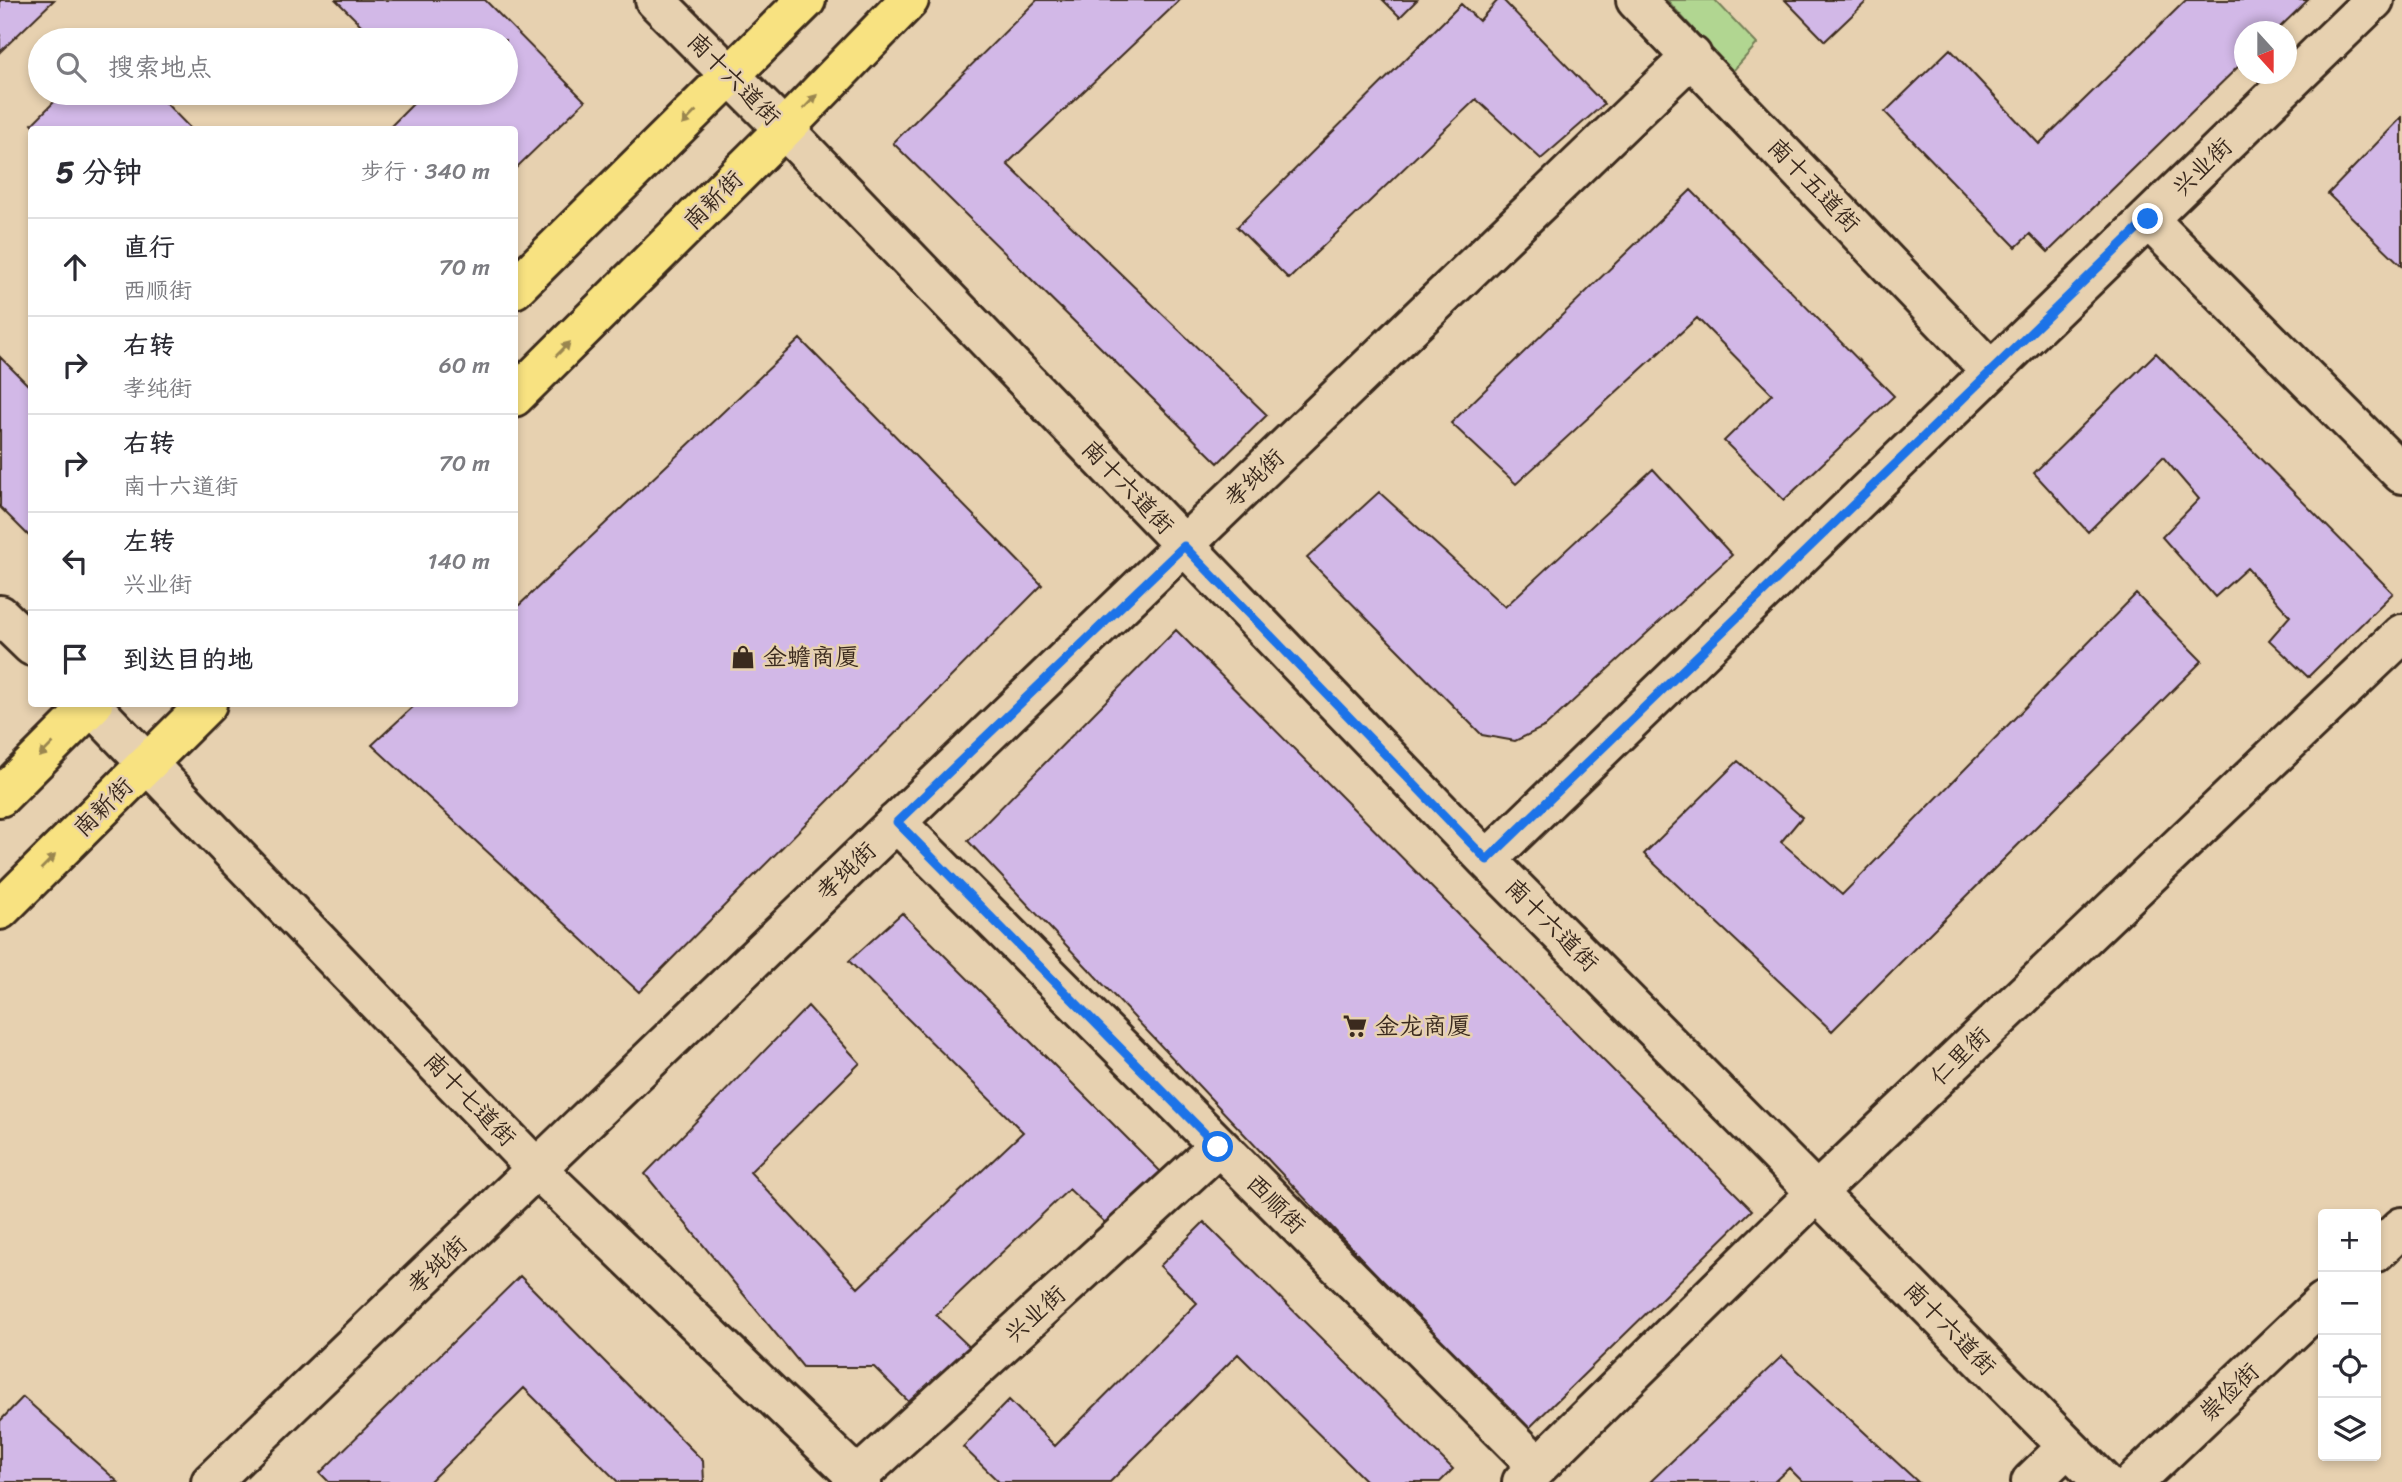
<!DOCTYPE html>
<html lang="zh">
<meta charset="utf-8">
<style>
:root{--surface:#fff;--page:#f2f2f3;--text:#2b2b33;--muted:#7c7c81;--line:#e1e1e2}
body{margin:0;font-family:Sriracha,"LXGW WenKai TC",sans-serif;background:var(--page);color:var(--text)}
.controls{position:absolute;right:21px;bottom:21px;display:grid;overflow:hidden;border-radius:7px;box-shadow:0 4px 10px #0003}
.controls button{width:63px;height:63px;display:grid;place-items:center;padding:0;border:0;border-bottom:2px solid var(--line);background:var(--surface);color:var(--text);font:35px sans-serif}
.compass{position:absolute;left:2234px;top:21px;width:63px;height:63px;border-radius:50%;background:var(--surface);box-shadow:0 4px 10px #0003;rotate:159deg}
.stop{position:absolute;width:21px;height:21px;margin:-16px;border:5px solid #1a73e8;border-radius:50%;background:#fff}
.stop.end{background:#1a73e8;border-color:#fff;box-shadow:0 2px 7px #0008}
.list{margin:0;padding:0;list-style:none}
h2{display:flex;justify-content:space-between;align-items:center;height:91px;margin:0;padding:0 28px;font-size:30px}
h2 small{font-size:23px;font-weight:400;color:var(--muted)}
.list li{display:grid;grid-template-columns:46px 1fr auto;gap:21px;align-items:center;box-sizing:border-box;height:98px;padding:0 28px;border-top:2px solid var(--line)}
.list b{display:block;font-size:26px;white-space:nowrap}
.list p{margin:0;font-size:23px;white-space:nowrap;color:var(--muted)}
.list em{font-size:23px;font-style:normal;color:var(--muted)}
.icon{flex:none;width:38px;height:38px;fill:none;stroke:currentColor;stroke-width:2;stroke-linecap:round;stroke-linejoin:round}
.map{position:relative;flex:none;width:2402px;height:1482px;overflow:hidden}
.search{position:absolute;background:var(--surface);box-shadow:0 4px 10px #0003;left:28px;top:28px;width:490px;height:77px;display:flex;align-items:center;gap:18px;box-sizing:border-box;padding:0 24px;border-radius:38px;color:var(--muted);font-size:26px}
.panel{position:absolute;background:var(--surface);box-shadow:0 4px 10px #0003;left:28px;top:126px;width:490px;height:581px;border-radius:7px}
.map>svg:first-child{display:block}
.green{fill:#b1d691;stroke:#768058;stroke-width:2}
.building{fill:#d2b8e7;stroke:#3b2a1e;stroke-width:2}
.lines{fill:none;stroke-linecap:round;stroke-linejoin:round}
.minor-casing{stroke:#3b2a1e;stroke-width:44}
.major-casing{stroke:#3b2a1e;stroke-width:44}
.minor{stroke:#e7d1b0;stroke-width:38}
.major{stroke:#f8e281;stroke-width:38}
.oneway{fill:#9a8650}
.route{stroke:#1a73e8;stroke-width:9}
.labels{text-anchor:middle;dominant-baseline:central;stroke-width:5;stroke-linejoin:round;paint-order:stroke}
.street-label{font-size:24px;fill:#3b2a1e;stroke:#e7d1b0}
.poi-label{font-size:24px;fill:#3b2a1e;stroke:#e7d1b0;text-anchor:start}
</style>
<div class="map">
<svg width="2402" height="1482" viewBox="0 0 2402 1482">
<rect width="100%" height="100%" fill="#e7d1b0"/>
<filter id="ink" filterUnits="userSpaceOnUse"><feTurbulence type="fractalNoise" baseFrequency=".0143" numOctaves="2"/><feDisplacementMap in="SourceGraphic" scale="14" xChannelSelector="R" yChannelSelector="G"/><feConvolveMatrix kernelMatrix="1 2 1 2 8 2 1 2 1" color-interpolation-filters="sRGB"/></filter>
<g filter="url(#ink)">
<path class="green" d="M1667 0H1715L1757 44 1732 72Z"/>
<path class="building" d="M0 0H54L0 52Z
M336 0H485L585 101 514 170V130H387L424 93H506V40H376Z
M1037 0H1180L1007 164 1267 415 1218 463 893 143Z
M1383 0H1417L1400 17Z
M1498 0H1503L1604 104 1541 159 1476 99 1289 279 1237 227 1461 4 1479 21Z
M1785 0H1868L1825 41Z
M2186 0H2308L2275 32H2244V61L2048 252 2030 234 2016 247 1885 112 1950 49 2039 144Z
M63 93H156L192 130H37L32 124Z
M2402 117V266L2328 194Z
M1691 190 1894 396 1784 500 1724 441 1772 394 1697 318 1516 484 1451 423Z
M800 339 1042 585 639 992 372 745 416 704H514V610Z
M2156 353 2393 593 2308 677 2269 640 2290 616 2247 568 2215 597 2162 537 2199 499 2163 457 2088 532 2034 473Z
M0 357 32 389V539L0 507Z
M1653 469 1732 555 1546 726 1515 741 1482 735 1307 558 1379 492 1505 607Z
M2136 594 2202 661 1832 1031 1644 854 1738 761 1802 817 1781 842 1842 895Z
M1176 630 1752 1210 1525 1432 968 841Z
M902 913 1167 1178 1114 1231 1069 1189 936 1315 977 1354 919 1412 874 1367H803L645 1174 808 1006 860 1063 750 1172 858 1288 1023 1132 849 961Z
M1204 1222 1453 1469 1440 1482H1367L1238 1354 1110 1482H999L963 1447 1009 1400 1055 1446 1197 1303 1160 1266Z
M520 1276 703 1461 704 1482H618L524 1388 429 1482H329L320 1473Z
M1782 1356 1918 1482H1803L1789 1468 1774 1482H1650Z
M23 1397 118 1482H0V1421Z"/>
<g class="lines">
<g class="minor-casing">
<path id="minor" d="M655 0 784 129 1487 860 2103 1482
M1636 0 1991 371
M2148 219 2402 474
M0 615 32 646
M90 704 537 1169 862 1482
M896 822 1538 1466
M1487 860 2374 0
M2376 1252 2402 1227
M211 1482 1692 56
M852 1482 1218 1147
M1522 1482 1817 1192 2402 634
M2031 1482 2066 1448
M2134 1482 2323 1302"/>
</g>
<g class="major-casing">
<path id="major" d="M514 289 806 0
M514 397 784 129 909 0
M0 797 93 704
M0 910 207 704"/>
</g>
<use href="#minor" class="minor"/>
<use href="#major" class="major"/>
</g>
<defs><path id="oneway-solid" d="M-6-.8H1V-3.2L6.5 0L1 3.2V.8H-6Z" transform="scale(1.75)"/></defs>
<g class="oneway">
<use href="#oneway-solid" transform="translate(810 102) rotate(-46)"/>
<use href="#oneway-solid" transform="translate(689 118) rotate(135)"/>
<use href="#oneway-solid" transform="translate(563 349) rotate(-45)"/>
<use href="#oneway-solid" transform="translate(46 750) rotate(135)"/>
<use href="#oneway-solid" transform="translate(48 862) rotate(-45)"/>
</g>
</g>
<g class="lines" filter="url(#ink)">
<path class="route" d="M1218 1147 897 822 1184 546 1487 860 2148 219"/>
</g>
<defs>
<g id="shop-bare" transform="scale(1.89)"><path d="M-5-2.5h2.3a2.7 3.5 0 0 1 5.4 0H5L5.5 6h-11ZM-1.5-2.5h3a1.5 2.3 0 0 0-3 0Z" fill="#3b2a1e" stroke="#e7d1b0" stroke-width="2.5" paint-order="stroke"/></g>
<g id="supermarket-bare" transform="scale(1.89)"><path d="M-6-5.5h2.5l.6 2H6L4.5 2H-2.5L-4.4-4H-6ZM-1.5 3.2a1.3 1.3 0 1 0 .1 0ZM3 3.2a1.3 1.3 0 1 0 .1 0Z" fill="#3b2a1e" stroke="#e7d1b0" stroke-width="2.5" paint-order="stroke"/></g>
</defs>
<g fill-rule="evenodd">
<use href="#shop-bare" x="743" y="657"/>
<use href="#supermarket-bare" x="1355" y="1026"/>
</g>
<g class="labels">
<g class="street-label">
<text transform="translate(734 79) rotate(45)">南十六道街</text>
<text transform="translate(2202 167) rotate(-44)">兴业街</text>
<text transform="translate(1814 185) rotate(46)">南十五道街</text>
<text transform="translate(713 200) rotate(-45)">南新街</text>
<text transform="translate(1254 478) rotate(-44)">孝纯街</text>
<text transform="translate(1128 487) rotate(46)">南十六道街</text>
<text transform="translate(103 807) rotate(-45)">南新街</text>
<text transform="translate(846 871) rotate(-44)">孝纯街</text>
<text transform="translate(1552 925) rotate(45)">南十六道街</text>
<text transform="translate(1960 1056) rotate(-44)">仁里街</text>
<text transform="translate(470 1099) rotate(46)">南十七道街</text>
<text transform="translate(1276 1204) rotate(45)">西顺街</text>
<text transform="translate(437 1265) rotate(-44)">孝纯街</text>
<text transform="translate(1035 1314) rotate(-42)">兴业街</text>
<text transform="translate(1950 1328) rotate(46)">南十六道街</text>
<text transform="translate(2229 1392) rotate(-44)">崇俭街</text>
</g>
<g class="poi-label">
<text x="763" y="657">金蟾商厦</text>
<text x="1375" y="1026">金龙商厦</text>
</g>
</g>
</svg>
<div class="controls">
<button>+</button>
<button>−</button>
<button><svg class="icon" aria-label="locate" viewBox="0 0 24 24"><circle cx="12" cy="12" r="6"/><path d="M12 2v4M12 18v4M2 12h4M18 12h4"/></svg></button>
<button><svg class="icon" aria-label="layers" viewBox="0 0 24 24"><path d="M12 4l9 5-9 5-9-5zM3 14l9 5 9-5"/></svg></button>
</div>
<svg class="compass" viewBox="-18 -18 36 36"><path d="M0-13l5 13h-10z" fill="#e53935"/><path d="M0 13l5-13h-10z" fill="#7c7c81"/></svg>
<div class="stop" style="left:1218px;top:1147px"></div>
<div class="stop end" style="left:2148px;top:219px"></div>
<div class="search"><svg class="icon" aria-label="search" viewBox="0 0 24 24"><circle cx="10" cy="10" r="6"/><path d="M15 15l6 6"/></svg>搜索地点</div>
<section class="panel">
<h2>5 分钟<small>步行 · 340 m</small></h2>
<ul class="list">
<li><svg class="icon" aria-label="ahead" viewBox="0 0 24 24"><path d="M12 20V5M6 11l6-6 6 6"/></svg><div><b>直行</b><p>西顺街</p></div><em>70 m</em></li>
<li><svg class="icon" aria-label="right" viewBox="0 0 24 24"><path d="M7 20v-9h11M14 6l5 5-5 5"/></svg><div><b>右转</b><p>孝纯街</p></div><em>60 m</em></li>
<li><svg class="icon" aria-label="right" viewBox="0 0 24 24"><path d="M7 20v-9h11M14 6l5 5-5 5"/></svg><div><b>右转</b><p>南十六道街</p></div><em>70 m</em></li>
<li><svg class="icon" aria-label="left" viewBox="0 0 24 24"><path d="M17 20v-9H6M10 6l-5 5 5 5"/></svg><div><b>左转</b><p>兴业街</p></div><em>140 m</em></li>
<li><svg class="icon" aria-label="arrive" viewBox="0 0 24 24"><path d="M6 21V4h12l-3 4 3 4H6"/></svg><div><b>到达目的地</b></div></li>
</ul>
</section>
</div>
